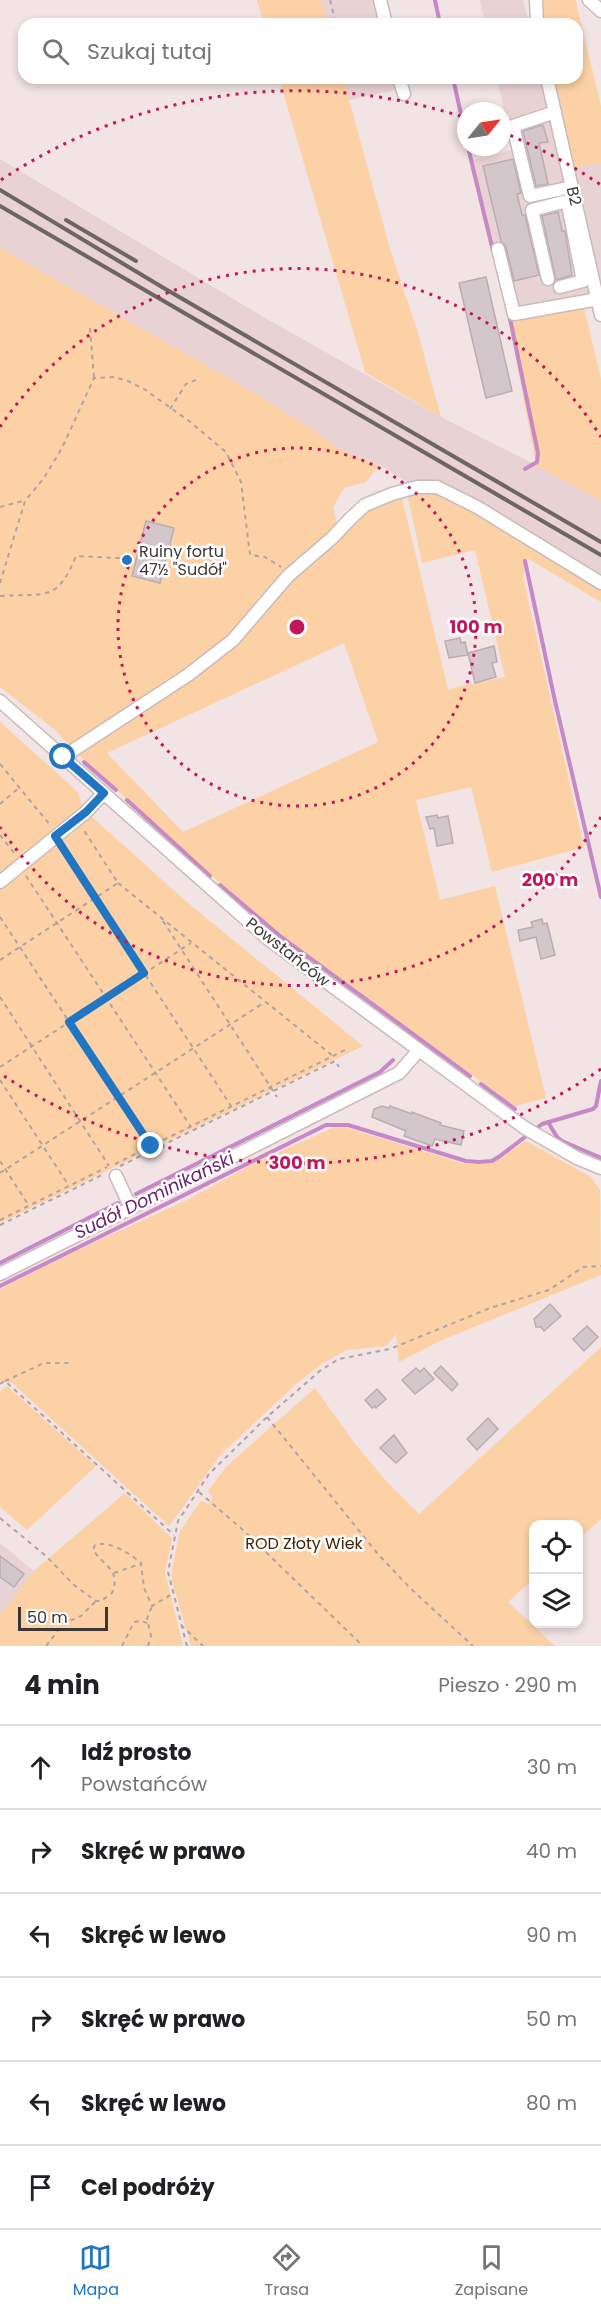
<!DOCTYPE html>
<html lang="pl">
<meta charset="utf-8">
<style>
:root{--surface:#fff;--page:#f2f2f2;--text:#202124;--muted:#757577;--line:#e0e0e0;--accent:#2176c4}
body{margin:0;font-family:Poppins,sans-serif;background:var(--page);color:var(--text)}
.controls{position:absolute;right:18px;bottom:18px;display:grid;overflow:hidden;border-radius:12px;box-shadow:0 3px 9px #0003}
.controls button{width:54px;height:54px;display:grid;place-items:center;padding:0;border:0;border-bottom:2px solid var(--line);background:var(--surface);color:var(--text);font:30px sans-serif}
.compass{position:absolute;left:457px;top:102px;width:54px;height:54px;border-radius:50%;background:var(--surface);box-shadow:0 3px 9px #0003;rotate:60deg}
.scale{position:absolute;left:18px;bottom:15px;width:90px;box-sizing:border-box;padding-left:6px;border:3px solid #3c3637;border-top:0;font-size:16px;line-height:21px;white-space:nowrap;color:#3c3637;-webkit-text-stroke:4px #fff;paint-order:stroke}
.stop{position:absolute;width:18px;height:18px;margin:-14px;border:4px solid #2176c4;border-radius:50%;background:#fff}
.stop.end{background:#2176c4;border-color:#fff;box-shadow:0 2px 6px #0008}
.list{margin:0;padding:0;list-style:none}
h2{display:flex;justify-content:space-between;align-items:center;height:78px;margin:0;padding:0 24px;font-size:26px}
h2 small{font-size:20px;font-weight:400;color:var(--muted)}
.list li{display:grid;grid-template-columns:39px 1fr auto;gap:18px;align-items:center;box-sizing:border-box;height:84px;padding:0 24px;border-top:2px solid var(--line)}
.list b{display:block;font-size:22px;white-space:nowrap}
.list p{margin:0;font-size:20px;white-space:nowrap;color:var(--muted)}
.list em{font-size:20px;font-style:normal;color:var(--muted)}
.icon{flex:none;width:33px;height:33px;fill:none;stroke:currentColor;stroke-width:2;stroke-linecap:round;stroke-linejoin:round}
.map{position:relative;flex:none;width:601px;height:1646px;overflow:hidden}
.search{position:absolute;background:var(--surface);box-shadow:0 3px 9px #0003;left:18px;right:18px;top:18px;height:66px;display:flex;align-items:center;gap:15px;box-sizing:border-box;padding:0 21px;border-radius:18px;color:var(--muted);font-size:22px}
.sheet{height:582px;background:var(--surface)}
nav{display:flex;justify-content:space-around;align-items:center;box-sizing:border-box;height:84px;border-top:2px solid var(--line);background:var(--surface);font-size:16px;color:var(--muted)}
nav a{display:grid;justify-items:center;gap:3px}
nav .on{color:var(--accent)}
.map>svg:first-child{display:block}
.built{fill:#e9d2d3}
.green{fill:#fcd1a5;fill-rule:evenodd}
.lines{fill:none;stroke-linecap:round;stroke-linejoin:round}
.stream{stroke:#c688c6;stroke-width:4}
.building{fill:#d4c7cc;stroke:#baadb2;stroke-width:1.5}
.minor-casing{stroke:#c9bbbb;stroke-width:15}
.path{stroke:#afa3a4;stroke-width:2;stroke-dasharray:4.5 4.5;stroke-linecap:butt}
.minor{stroke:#fff;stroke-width:12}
.rail{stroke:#6d6566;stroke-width:4}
.route{stroke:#2176c4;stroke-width:8}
.ring{fill:none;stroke:#c2185b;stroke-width:3;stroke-dasharray:3 6}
.poi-dot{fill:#2176c4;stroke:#fff;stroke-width:2}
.labels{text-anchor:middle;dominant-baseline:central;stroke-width:5;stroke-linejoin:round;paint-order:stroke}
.street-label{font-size:16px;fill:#3c3637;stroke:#fff}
.poi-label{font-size:16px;fill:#3c3637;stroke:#fff;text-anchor:start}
.park-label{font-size:16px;fill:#3f2607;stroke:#fff}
.water-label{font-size:18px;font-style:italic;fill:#691f6c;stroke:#fff}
.centre{fill:#c2185b;stroke:#fff;stroke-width:3}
.ring-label{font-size:18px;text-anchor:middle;font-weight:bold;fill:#c2185b;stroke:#fff;stroke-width:5;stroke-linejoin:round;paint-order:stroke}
</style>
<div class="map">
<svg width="601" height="1646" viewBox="0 0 601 1646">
<rect width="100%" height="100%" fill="#f2e3e4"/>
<path class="built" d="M321 0H387L393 24H329Z
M480 0H523L529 24H485Z
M343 78H407L409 87 349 100Z
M497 78H542L592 295 582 296 584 308 509 321 469 161 513 150Z
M0 159 265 318 441 417 536 465 601 501V588L527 557 380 465 341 450 306 425 229 378 0 248Z
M601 163V301L570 169Z
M0 1543 34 1571 0 1615Z"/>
<path class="green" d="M257 0H321L329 24H264Z
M544 0H575L576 2 601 106V163L570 169 551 78H577V24H542V3Z
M279 78H343L390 249 418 333 441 417 365 372Z
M0 248 229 378 306 425 341 450 379 465 366 482 344 488 333 507 340 538 350 526 371 508 402 498 448 689 505 677 475 550 422 563 407 493 427 490 452 498 601 588V602L527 558 523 577 584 847 492 872 471 787 416 800 440 900 495 886 546 1098 515 1106 275 933 82 758 55 730 0 687ZM344 643 378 742 183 832 107 753Z
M584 308 601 379V501L536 465 509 321Z
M0 722 78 792 83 809 189 904 363 1046 0 1223Z
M335 1127 347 1128 465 1164 492 1163 526 1141 591 1177 600 1190 601 1275 440 1341 399 1362 396 1334 386 1346 347 1350 323 1363 297 1383 221 1454 169 1526 12 1383 0 1381V1289L76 1251 189 1199 253 1164Z
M601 1347V1519L579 1539 578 1524H534L533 1579 508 1602 555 1646H191L172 1581V1570L180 1531 200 1502H205L208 1504 213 1498 208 1491 227 1466 315 1388 356 1445 387 1482 419 1514Z
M7 1386 96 1466 27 1530 0 1507V1391Z
M125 1493 172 1538 165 1572 183 1646H0V1615L34 1571Z"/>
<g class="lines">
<path class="stream" d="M435 0 440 24
M453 78 466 137
M468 147 493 251
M509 314 538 453 537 462 525 469
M525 561 555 701 601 897
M84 762 116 790
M127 800 210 876
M220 885 280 936 470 1076
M481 1084 515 1109
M548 1122 557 1137 562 1141 601 1158
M136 1194 380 1072 393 1060
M0 1263 118 1203
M0 1286 326 1125H348L466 1161 479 1162 492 1161 500 1156 542 1124 593 1109 596 1106 601 1081"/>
</g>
<path class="building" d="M543 125 548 142 539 143 548 184 536 186 523 131Z
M513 159 521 193 517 194 522 215H525L539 275 514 281 506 247 501 241 483 166Z
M558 212 562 231H565L572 275 556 280 542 216Z
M486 277 512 391 486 398 459 283Z
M146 521 174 528 160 583 132 576Z
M460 638 461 643 465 642 468 655 449 658 445 641Z
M494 646 497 662 492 663 496 677 475 683 468 653Z
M437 815 438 818 448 816 453 843 437 846 434 828 430 829 426 817Z
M542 919 543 924 547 923 555 955 541 959 536 937 520 941 518 930 533 927 531 922Z
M382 1106 389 1108 390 1106 412 1114V1112L441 1123 440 1125 464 1131 461 1145 435 1139 432 1146 404 1136 406 1131 372 1117 374 1109Z
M550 1304 561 1316 544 1331 541 1327H536L534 1319Z
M587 1326 598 1337 584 1351 573 1339Z
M441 1366 458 1384 452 1391 434 1373Z
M416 1368 420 1372 424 1368 434 1379 415 1394 402 1380Z
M377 1389 386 1399 376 1408 375 1406 372 1408 365 1400Z
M488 1418 498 1429 477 1450 467 1439Z
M394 1435 407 1453 396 1463 380 1448Z
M0 1556 24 1574 14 1587 0 1577Z"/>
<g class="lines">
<g class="minor-casing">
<path id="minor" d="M380 0 386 24
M536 0 537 24
M589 0 601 11
M399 78 404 94
M547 78 601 315
M555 112 513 126 530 196 572 187
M498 249 514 314 598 299
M548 279 532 210 575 199
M560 287 583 281 568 205
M0 701 268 939 525 1128 577 1158 601 1168
M63 757 188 675 233 640 288 576 332 538 351 518 365 505 392 494 417 487H437L477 507 601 583
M0 882 86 812 104 793
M116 1176 131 1208
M0 1274 399 1073 419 1050"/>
</g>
<path class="path" d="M330 0 336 24
M352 78 355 81
M90 328 94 378
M170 409 186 384 196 380
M0 507 23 501
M0 583 25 501 44 478 62 448 94 378 114 377 128 381 144 389 189 421 226 452 241 482 250 555 265 557 281 567
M0 596C45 593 57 603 76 556L117 558 132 557
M0 764 50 825
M0 804 20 787
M0 835 15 854
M62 847 231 1106
M26 876 191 1127
M118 883 333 1056
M0 917 151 1146
M163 921 277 1097
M0 960 118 883 83 829
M0 997 109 1166
M0 1067 191 943
M0 1080 69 1186
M162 1144 166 1152
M0 1161 29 1206
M115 1164 349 1048
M120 1166 335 1061 339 1067
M0 1173 265 1002
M0 1220 107 1167
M0 1225 104 1174
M5 1381 44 1363H69
M0 1384 5 1381 174 1535
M267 1417 377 1553 409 1587 473 1646
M199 1492 243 1530 363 1646
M0 1518 46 1556 74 1585 96 1601H101L112 1593C121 1570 105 1567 93 1550L95 1545C109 1540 131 1554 141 1563L144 1588 152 1606 172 1594
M114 1573 140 1564
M181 1625 203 1646
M46 1646 63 1624 81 1616 96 1601
M122 1646 134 1622 141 1621 147 1623
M148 1646 151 1636 147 1619 152 1606
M187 1646 168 1572 178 1521 209 1474 267 1417 321 1370 339 1359 390 1349 490 1308 549 1290 583 1267 601 1266"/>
<use href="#minor" class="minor"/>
<path class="rail" d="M0 190 162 287 601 542
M0 206 601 555
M66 220 136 261"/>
</g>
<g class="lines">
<path class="route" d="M63 757 104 793 86 812 55 836 144 973 69 1022 151 1146"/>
</g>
<g class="ring">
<circle cx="297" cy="627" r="179"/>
<path d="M601 817A358 358 0 0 1 0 827M0 427A358 358 0 0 1 601 437"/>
<path d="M601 1069A536 536 0 0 1 1 1074M1 180A536 536 0 0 1 463 117M502 132A536 536 0 0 1 601 185"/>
</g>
<circle class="poi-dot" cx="127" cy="560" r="6"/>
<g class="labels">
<g class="street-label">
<text transform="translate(574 196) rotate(77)">B2</text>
<text transform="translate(288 952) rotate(38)">Powstańców</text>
</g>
<g class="poi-label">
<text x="139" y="551">Ruiny fortu<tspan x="139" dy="18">47½ "Sudół"</tspan></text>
</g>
<g class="park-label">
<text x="304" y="1543">ROD Złoty Wiek</text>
</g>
<g class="water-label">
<text transform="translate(154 1195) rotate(-26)">Sudół Dominikański</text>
</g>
</g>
<circle cx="297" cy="627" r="9" class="centre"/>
<g class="ring-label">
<text x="476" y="633">100 m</text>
<text x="550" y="886">200 m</text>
<text x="297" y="1169">300 m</text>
</g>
</svg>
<div class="controls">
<button><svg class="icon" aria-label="locate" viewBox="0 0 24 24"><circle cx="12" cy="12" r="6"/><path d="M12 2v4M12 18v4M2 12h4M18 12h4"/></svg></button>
<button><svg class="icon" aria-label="layers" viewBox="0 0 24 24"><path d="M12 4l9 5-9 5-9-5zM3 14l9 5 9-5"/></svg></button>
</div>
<svg class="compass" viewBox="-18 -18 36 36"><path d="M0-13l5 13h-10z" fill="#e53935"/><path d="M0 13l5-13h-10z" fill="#757577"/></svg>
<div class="scale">50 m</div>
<div class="stop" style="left:63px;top:757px"></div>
<div class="stop end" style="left:151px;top:1146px"></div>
<div class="search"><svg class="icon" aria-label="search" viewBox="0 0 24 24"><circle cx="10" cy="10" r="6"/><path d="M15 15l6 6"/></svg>Szukaj tutaj</div>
</div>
<section class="sheet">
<h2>4 min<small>Pieszo · 290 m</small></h2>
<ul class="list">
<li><svg class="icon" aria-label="ahead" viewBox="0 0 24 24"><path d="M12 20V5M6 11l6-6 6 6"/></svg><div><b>Idź prosto</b><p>Powstańców</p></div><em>30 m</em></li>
<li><svg class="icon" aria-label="right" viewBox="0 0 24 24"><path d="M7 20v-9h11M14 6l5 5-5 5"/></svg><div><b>Skręć w prawo</b></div><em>40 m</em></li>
<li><svg class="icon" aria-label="left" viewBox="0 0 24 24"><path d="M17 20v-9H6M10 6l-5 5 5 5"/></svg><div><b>Skręć w lewo</b></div><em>90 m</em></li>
<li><svg class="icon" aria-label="right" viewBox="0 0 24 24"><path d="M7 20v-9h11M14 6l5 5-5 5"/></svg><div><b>Skręć w prawo</b></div><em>50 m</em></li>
<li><svg class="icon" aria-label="left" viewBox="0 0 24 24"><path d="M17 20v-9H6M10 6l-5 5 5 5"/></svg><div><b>Skręć w lewo</b></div><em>80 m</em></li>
<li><svg class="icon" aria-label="arrive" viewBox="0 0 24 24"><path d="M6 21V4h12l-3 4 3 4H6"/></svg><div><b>Cel podróży</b></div></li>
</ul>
</section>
<nav>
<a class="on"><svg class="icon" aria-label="map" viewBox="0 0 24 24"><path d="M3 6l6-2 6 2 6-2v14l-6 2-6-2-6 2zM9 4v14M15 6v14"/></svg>Mapa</a>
<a><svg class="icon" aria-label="directions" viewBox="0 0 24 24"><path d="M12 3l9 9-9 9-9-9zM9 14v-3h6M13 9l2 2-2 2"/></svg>Trasa</a>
<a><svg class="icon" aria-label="saved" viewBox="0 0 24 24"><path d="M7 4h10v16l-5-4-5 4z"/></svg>Zapisane</a>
</nav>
